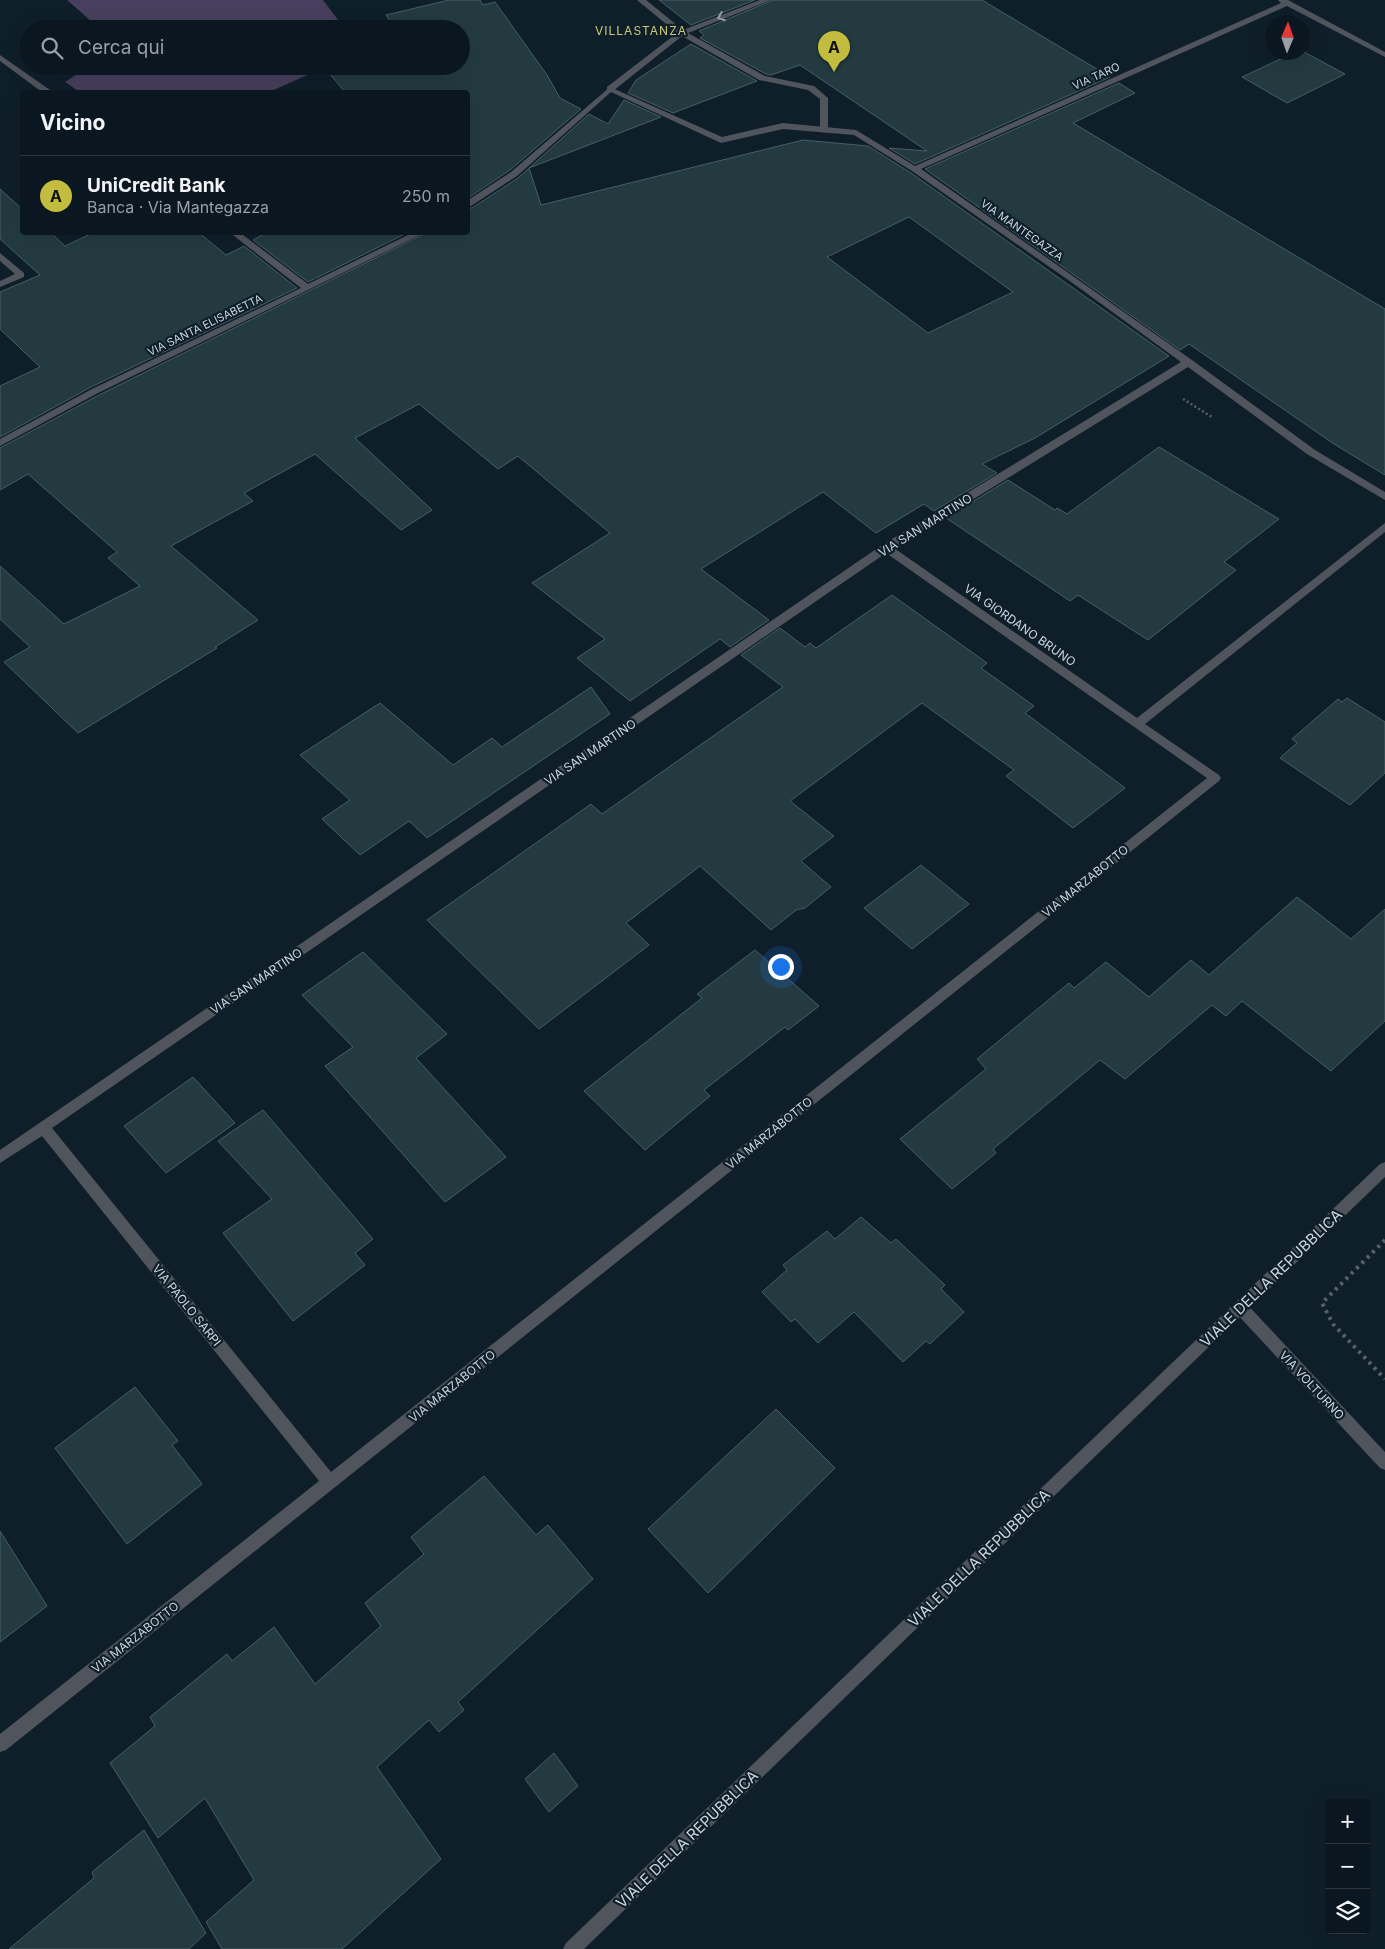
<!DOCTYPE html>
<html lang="it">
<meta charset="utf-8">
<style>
:root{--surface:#0b1720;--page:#19242d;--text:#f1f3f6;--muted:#9a9fa5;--line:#2b363e;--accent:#c2bd3f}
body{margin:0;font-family:Inter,sans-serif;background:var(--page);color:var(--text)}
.controls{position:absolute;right:15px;bottom:15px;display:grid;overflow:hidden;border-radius:5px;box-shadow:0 5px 20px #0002}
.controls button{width:45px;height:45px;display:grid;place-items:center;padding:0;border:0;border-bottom:1px solid var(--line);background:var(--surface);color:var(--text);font:25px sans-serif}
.compass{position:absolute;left:1265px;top:15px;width:45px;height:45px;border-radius:50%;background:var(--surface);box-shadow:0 5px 20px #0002;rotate:2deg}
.you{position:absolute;left:780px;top:966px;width:18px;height:18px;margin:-12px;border:4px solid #fff;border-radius:50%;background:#1a73e8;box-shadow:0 0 0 8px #1a73e833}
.badge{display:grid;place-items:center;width:32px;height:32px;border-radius:50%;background:var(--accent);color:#111;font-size:16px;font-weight:700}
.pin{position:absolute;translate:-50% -41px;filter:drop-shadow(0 1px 2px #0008)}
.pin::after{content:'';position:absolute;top:26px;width:18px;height:15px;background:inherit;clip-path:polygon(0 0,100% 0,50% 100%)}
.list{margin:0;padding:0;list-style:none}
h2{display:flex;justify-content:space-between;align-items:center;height:65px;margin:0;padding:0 20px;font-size:21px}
h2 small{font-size:16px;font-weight:400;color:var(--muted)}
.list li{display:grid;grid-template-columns:32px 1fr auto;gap:15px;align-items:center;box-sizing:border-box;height:80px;padding:0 20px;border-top:1px solid var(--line)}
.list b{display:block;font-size:19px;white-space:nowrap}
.list p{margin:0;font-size:16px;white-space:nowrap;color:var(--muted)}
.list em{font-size:16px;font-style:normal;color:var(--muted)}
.icon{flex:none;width:28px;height:28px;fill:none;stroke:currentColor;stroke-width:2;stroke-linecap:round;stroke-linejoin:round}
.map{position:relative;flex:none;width:1385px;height:1949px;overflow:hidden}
.search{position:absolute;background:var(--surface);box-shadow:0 5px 20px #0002;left:20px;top:20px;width:450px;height:55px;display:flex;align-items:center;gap:12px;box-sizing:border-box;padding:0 18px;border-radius:28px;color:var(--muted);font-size:19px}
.panel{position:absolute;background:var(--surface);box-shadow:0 5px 20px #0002;left:20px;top:90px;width:450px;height:145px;border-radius:5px}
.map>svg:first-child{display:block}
.green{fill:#473f5d}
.building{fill:#233b40;stroke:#465e65;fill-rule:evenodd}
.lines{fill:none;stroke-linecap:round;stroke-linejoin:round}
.path-far1{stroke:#53616b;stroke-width:2.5;stroke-dasharray:2 2.5;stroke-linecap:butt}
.path{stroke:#53616b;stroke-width:4;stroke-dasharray:3 4.5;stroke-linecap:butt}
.pedestrian{fill:#50545c;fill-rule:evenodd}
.minor{fill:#50545c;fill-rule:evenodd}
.tertiary{fill:#50545c;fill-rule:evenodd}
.oneway{stroke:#949ba3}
.labels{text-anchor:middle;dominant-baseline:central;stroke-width:4.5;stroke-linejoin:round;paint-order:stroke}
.far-street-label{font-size:11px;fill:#cbd5dd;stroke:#0f1f2a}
.far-quarter-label{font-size:12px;letter-spacing:1px;fill:#c9c879;stroke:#0f1f2a}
.street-label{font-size:12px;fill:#cbd5dd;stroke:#0f1f2a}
.near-street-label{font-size:15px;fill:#cbd5dd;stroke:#0f1f2a}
</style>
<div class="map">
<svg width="1385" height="1949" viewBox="0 0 1385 1949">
<rect width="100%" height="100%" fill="#0f1f2a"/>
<path class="green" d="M67 0H323L345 29H100Z
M90 66H328L269 92H80L65 82Z"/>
<path class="building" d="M449 0H480L483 5 495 2 547 75 560 98 581 109 510 170 468 198V92H345L323 66H461V29H381L393 26 386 15Z
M659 0H755L691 25Z
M773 0H982L1110 77 915 164 889 148 927 151 800 65 771 75 766 74 700 38 704 35 699 31Z
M691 44 757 81 673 113 628 93 636 80Z
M1304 52 1345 74 1287 103 1242 77 1289 55 1293 57Z
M1119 83 1135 93 1073 123 1385 309V475L1334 444 1189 344 1180 350 925 169Z
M624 100 661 117 529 168 541 205 803 140 868 146 911 173 1169 356 1035 438 982 464 997 473 934 511 924 504 876 533 823 492 701 569 769 620 730 647 720 639 630 701 577 658 605 639 532 583 610 533 518 456 498 469 419 404 355 438 432 510 401 530 315 454 244 493 253 501 171 546 258 620 215 647 217 648 78 733 4 662 30 647 0 619V566L64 624 140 586 108 558 117 552 28 474 0 490V448L99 395 428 232H468V208H472L518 178 589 114 608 124ZM909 217 1013 292 928 333 827 257Z
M0 189 22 209V232H50L65 246 95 232H198L226 255 244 246 297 288 91 387 0 437V386L40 367 0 329V292L40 275 0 239Z
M268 232H409L308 282 253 240Z
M1159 447 1279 519 1224 562 1236 570 1148 640 1078 595 1070 601 946 518 1008 480 1055 510 1057 508 1067 514Z
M892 595 987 663 981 668 1034 706 1025 713 1125 788 1073 828 1006 776 1014 770 922 703 790 801 834 836 801 861 831 887 805 908 796 910 771 930 700 866 626 923 649 945 539 1029 427 920 591 804 602 814 783 687 741 655 780 628 805 647 810 643 816 648Z
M591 687 610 714 427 838 409 821 360 855 322 819 350 800 300 755 380 703 453 765 492 738 502 747Z
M1347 698 1385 722V773L1350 805 1280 758 1297 743 1292 739 1338 699 1342 702Z
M921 865 969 904 912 949 864 908Z
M1297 897 1351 939 1385 909V1021L1331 1071 1242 1001 1226 1016 1212 1005 1125 1079 1100 1060 993 1149 996 1153 952 1189 900 1139 986 1069 977 1059 1069 983 1074 988 1106 962 1149 997 1191 960 1209 975Z
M755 950 819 1006 788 1030 785 1027 704 1090 710 1096 645 1150 584 1091 702 998 697 994Z
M363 952 447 1034 416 1058 506 1157 445 1202 325 1066 353 1047 302 995Z
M193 1077 235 1123 166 1173 124 1126Z
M263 1110 373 1239 355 1253 365 1265 293 1321 223 1233 272 1199 218 1141Z
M861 1217 891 1243 896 1239 945 1285 941 1289 964 1312 930 1344 926 1341 903 1362 854 1312 818 1343 795 1319 791 1322 762 1292 787 1270 783 1265 827 1231 835 1239Z
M135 1387 178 1441 172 1445 202 1484 127 1544 55 1448Z
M776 1409 835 1468 708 1593 648 1529Z
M484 1476 536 1535 548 1525 593 1579 458 1702 464 1710 439 1732 429 1720 377 1767 441 1859 342 1949H222L206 1922 254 1880 205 1798 158 1838 110 1763 155 1726 150 1717 227 1654 232 1661 274 1627 315 1684 381 1626 365 1603 424 1554 411 1537Z
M0 1531 47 1606 0 1642Z
M554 1753 578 1786 549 1812 525 1779Z
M144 1830 206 1933 189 1949H9L94 1878 92 1872Z"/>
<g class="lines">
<path class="path-far1" d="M1183 399 1212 417"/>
<path class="path" d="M1385 1240 1322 1303 1333 1324 1385 1379"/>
<path class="pedestrian" d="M637 0H646L683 30 760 0H771L688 33 765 76 814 86 828 98V130L824 133 820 130V99L808 90 759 80 682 36 613 91H607V87L677 33Z"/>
<path class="minor" d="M1278 0H1288L1385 52V57L1287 6 921 169 1192 360 1315 450 1385 492V500L1307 454 1188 367 894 548 1137 718 1385 523V532L1145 724 1219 775 1221 778 1219 781 6 1750 0 1752V1734L319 1481 42 1136 0 1163V1150L882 545 1181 362 1074 284 912 171 854 135 783 129 721 143 611 92 517 176 471 206H468V200L511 172 610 87 722 137 783 123 856 130 915 166 1281 3ZM886 553 1207 778 331 1472 52 1128Z
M0 55 50 90 51 92H42L0 61Z
M229 232H239L308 284 414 232H426L98 393 0 446V439L92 389 301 288Z
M0 253 24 273V277L0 287V281L15 274 0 261Z
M1240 1300 1245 1302 1385 1452V1470L1380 1468 1235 1312 1233 1307 1235 1302Z"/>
<path class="tertiary" d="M1385 1162V1177L584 1949H563L566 1943 1380 1164Z"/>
</g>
<defs><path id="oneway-chevron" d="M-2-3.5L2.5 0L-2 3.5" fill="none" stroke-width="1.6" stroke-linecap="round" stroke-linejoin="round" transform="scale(1.25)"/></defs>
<use class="oneway" href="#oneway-chevron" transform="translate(721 17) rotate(159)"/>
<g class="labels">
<g class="far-street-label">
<text transform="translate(1096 76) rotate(-24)">VIA TARO</text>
<text transform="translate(1022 230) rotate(35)">VIA MANTEGAZZA</text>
<text transform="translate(205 325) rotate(-26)">VIA SANTA ELISABETTA</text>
</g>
<g class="far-quarter-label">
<text x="641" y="30">VILLASTANZA</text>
</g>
<g class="street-label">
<text transform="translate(925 525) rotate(-32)">VIA SAN MARTINO</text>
<text transform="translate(1020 625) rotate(35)">VIA GIORDANO BRUNO</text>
<text transform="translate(590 752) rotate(-34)">VIA SAN MARTINO</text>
<text transform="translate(1085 881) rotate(-39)">VIA MARZABOTTO</text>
<text transform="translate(256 981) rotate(-34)">VIA SAN MARTINO</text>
<text transform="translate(769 1133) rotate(-39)">VIA MARZABOTTO</text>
<text transform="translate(187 1305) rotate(51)">VIA PAOLO SARPI</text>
<text transform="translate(1312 1385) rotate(47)">VIA VOLTURNO</text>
<text transform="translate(452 1386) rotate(-39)">VIA MARZABOTTO</text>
<text transform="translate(135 1637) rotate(-38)">VIA MARZABOTTO</text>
</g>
<g class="near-street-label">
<text transform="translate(1271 1278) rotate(-44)">VIALE DELLA REPUBBLICA</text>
<text transform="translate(979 1558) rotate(-44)">VIALE DELLA REPUBBLICA</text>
<text transform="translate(687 1839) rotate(-44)">VIALE DELLA REPUBBLICA</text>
</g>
</g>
</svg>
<div class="controls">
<button>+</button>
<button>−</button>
<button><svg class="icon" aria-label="layers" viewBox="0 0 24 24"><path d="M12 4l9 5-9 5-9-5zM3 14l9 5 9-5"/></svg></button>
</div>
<svg class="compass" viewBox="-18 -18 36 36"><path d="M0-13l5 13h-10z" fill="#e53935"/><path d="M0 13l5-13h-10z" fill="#9a9fa5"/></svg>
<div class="you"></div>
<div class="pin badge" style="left:834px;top:72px">A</div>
<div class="search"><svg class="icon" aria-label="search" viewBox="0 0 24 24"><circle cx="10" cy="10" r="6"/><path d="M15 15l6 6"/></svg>Cerca qui</div>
<section class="panel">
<h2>Vicino<small></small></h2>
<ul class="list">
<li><span class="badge">A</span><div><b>UniCredit Bank</b><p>Banca · Via Mantegazza</p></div><em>250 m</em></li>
</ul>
</section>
</div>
